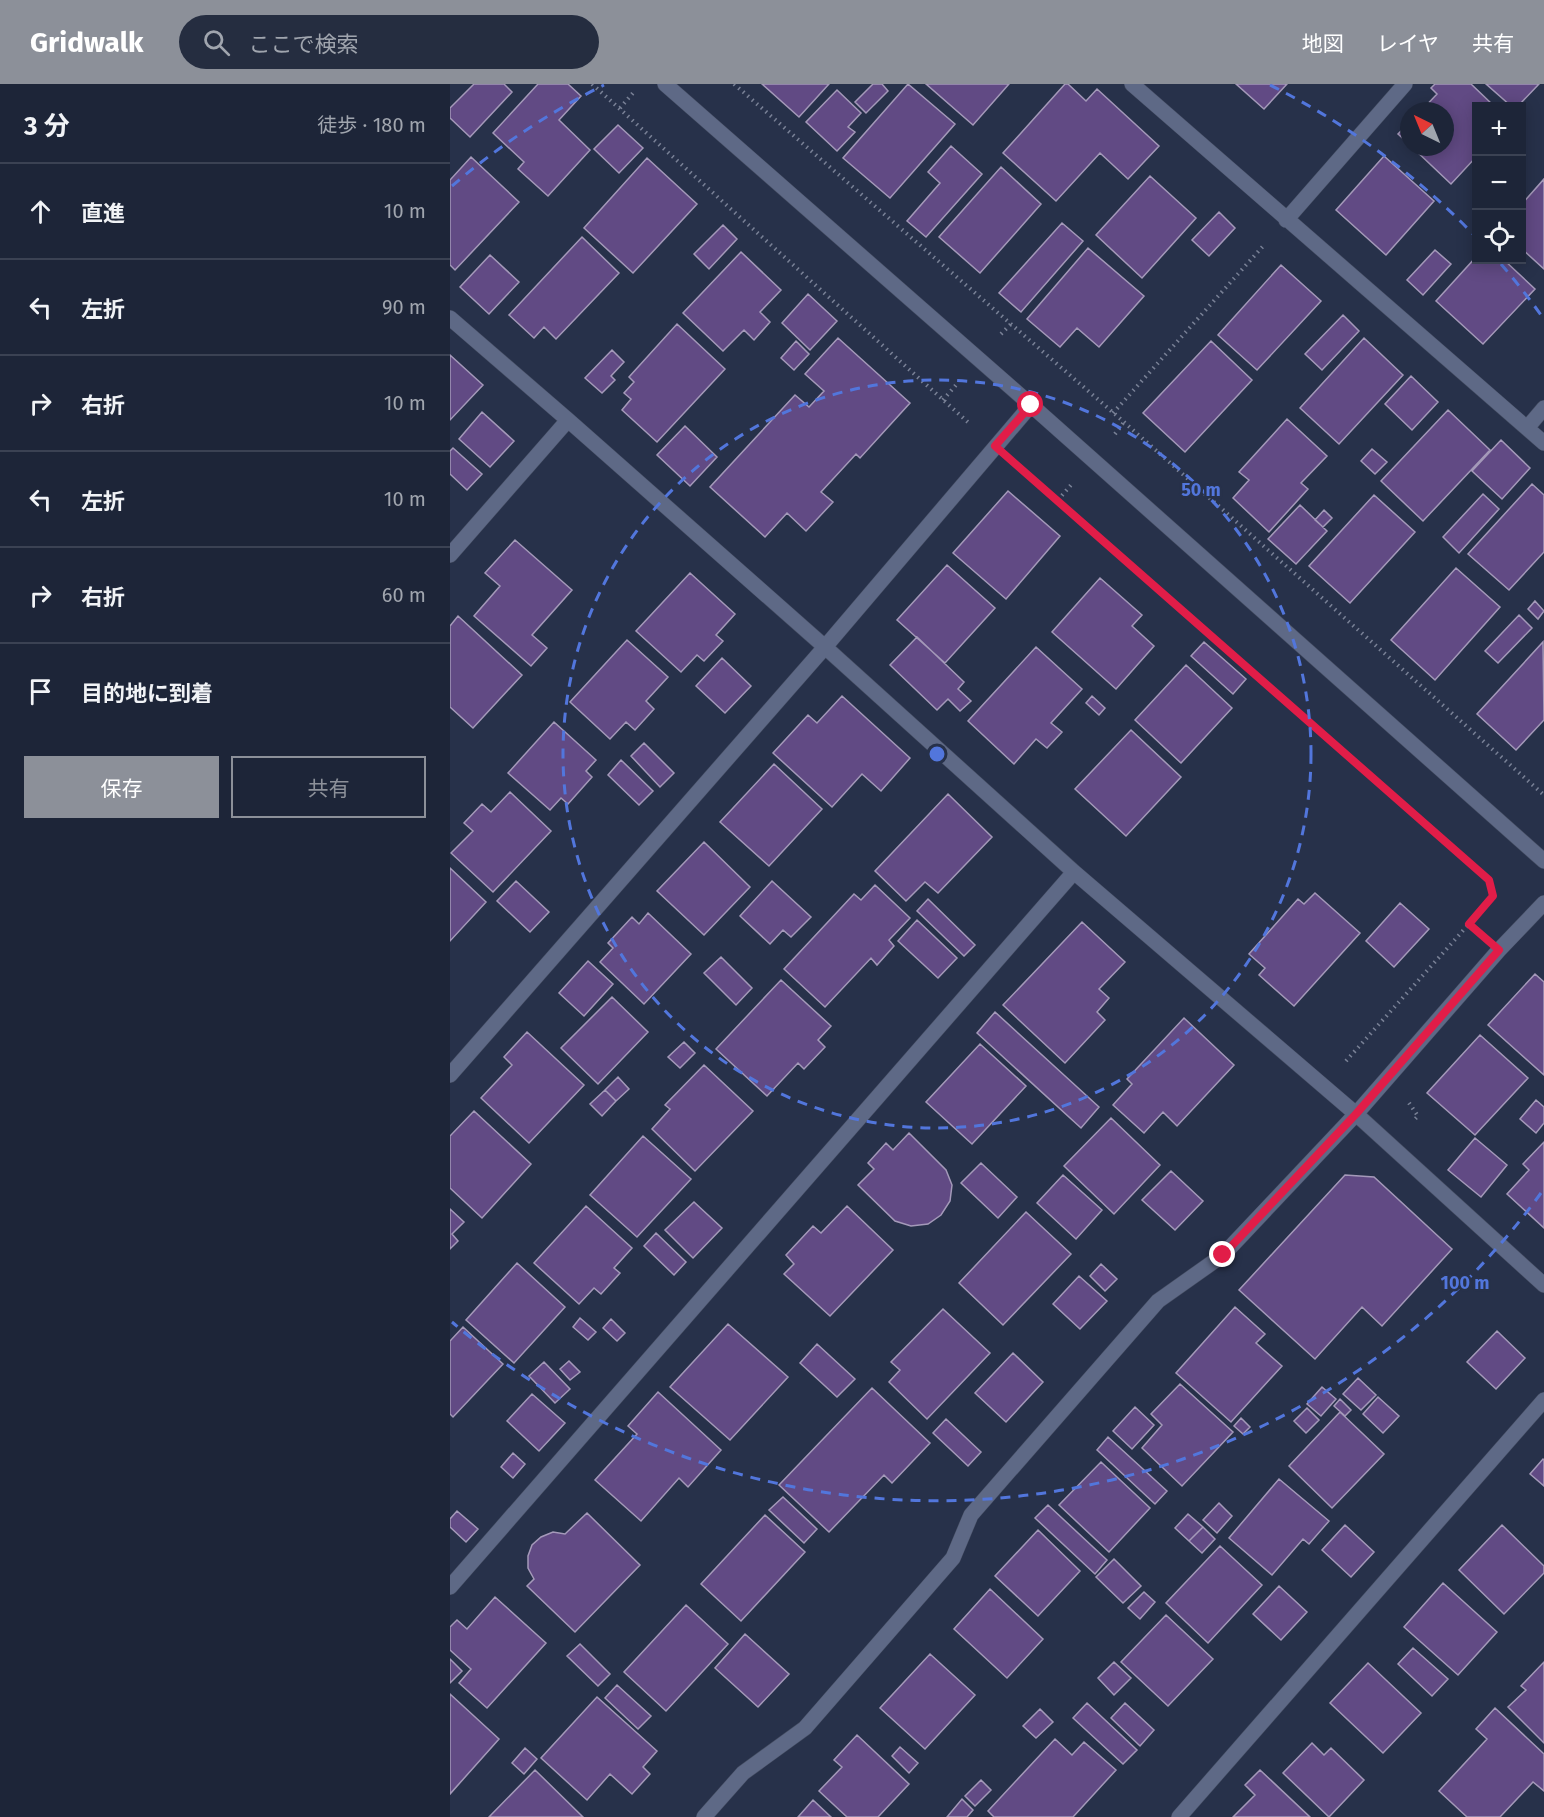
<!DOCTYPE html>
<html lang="ja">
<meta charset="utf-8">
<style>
:root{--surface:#1d2538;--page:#252d40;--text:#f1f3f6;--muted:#a0a5ae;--line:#3b4253;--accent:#8c9099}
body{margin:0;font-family:"Fira Sans","Noto Sans JP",sans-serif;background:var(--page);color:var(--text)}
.controls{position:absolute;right:18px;top:18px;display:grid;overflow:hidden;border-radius:0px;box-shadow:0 3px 15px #0003}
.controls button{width:54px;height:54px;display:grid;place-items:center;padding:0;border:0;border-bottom:2px solid var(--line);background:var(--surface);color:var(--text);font:30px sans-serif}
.compass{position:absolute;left:950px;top:18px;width:54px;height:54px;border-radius:50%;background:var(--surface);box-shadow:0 3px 15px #0003;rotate:317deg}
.stop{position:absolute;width:18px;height:18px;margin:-14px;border:4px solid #e11d48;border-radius:50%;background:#fff}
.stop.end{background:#e11d48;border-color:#fff;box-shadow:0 2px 6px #0008}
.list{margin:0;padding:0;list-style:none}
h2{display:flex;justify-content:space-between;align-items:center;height:78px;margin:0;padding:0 24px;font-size:26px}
h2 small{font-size:20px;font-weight:400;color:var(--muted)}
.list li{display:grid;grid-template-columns:39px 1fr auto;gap:18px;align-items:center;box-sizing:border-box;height:96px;padding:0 24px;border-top:2px solid var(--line)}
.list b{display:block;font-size:22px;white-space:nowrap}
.list em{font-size:20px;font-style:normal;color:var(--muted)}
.actions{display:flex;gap:12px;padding:18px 24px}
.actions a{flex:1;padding:14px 0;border:2px solid var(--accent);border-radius:0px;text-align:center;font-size:21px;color:var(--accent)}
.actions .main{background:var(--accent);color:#fff}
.icon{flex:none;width:33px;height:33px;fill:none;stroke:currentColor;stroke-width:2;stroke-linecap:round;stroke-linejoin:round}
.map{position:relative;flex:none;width:1094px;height:1733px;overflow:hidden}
header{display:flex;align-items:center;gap:36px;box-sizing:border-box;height:84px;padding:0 30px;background:var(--accent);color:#fff}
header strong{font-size:28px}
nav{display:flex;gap:33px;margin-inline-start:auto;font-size:21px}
.search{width:420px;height:54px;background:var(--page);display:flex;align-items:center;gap:15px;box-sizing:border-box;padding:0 21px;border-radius:33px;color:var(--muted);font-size:22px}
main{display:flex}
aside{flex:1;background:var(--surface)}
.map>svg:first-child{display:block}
.building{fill:#614a84;stroke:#a499b9;stroke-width:1.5}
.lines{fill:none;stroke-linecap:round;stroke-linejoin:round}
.minor-casing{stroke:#454d62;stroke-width:16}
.path{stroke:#798196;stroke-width:4;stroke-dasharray:1.5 4.5;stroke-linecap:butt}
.minor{stroke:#5e6986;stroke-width:15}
.route{stroke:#e11d48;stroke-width:8}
.ring{fill:none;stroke:#5276dc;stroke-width:3;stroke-dasharray:10 8}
.centre{fill:#5276dc;stroke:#27314a;stroke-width:3}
.ring-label{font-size:18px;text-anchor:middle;font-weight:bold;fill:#5276dc;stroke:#27314a;stroke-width:5;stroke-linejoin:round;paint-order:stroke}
</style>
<header>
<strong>Gridwalk</strong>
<div class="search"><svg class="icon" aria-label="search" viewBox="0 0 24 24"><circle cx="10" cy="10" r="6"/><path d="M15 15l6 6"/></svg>ここで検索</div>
<nav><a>地図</a><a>レイヤ</a><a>共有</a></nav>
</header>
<main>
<aside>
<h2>3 分<small>徒歩 · 180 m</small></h2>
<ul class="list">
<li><svg class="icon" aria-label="ahead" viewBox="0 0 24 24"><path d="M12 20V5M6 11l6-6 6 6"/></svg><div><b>直進</b></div><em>10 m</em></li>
<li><svg class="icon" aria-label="left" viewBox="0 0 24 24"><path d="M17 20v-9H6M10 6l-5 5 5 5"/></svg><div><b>左折</b></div><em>90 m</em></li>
<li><svg class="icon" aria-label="right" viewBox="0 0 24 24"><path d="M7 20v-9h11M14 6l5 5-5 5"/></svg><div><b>右折</b></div><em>10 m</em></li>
<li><svg class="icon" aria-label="left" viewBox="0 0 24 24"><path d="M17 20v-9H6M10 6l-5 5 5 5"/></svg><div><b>左折</b></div><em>10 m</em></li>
<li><svg class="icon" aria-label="right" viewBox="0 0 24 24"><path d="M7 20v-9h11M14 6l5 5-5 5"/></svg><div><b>右折</b></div><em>60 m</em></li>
<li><svg class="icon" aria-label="arrive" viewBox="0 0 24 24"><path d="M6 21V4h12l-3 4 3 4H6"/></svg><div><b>目的地に到着</b></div></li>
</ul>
<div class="actions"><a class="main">保存</a><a>共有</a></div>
</aside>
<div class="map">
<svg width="1094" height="1733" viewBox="0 0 1094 1733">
<rect width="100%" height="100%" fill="#27314a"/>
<path class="building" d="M24 0H54L62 8 20 53 0 34V24Z
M88 0H118L131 12 109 36 140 66 98 112 68 85 74 78 43 49Z
M312 0H379L349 33Z
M423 0H432L438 7 416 29 405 18Z
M458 0 505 40 440 114 393 74Z
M476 0H559L523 41Z
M615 0H618L636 17 647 5 709 62 678 95 650 69 606 117 553 69Z
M786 0H837L814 25Z
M985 0H1021L1044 22H1026V73L1001 100 962 63H995V27H971L987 10 981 4Z
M1036 0H1089L1068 22H1061Z
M387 6 411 29 398 43 405 48 387 67 356 38Z
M959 39V60L948 50Z
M168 41 193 64 169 89 144 65Z
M501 62 532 90 476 153 457 137 490 99 478 88Z
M934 72 984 117 936 171 886 126Z
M21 73 69 118 5 186 0 181V96Z
M197 74 247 120 183 189 134 144Z
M551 83 591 120 530 189 489 153Z
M700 92 746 134 692 194 646 151Z
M1094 95V185L1072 165V120Z
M769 128 785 144 759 172 742 156Z
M612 139 633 157 571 228 549 209Z
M273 141 287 155 259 185 244 170Z
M132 153 169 189 106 255 94 243 84 254 59 231Z
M638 164 694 212 649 263 627 244 610 263 577 235Z
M985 166 1001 180 973 211 957 196Z
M291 168 331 206 310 228 320 238 304 256 294 246 273 267 233 229Z
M40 171 69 198 39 230 10 203Z
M1026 173V176H1054L1085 205 1033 260 986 217Z
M831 181 871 217 807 286 768 251Z
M358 210 387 237 360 266 332 239Z
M893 231 909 247 872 286 855 270Z
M227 240 275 285 207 358 172 326 181 315 174 309 184 298 179 293Z
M388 254 460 319 410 374 406 370 371 408 383 418 356 447 337 429 315 453 260 403 345 311 359 323 374 307 355 290Z
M914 254 953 291 889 360 850 324Z
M346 257 359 270 344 286 331 274Z
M761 257 802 296 735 368 693 329Z
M162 266 174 278 161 292 165 296 152 309 135 294Z
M0 271 33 301 0 336Z
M961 292 988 318 962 346 935 320Z
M998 326 1040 366 973 437 931 397Z
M32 328 64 357 40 383 9 355Z
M837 335 877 372 851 399 858 405 819 448 783 414 799 396 789 388Z
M235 342 267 373 240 402 207 371Z
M1051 356 1080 384 1052 415 1022 387Z
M3 364 32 390 17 406 0 390V367Z
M922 365 937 378 925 390 911 377Z
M1082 400 1094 411V468L1059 506 1018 470Z
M558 407 610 452 556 515 503 469Z
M1033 410 1049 425 1009 469 993 453Z
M924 411 965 448 900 519 859 482Z
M850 421 877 447 846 480 818 455Z
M874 426 882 434 873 443 865 436Z
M65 456 122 506 82 551 97 564 81 582 24 532 50 502 35 489Z
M497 481 545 524 495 579 447 536Z
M1006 484 1050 523 985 596 941 556Z
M240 489 285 530 266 551 273 557 254 577 247 571 231 588 186 547Z
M650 494 692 531 682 542 704 562 666 605 602 548Z
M1085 517 1094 527 1088 535 1078 525Z
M1069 531 1082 544 1048 579 1035 567Z
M8 532 72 591 23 644 0 623V542Z
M467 553 514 598 508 605 521 617 510 627 498 615 487 626 440 581Z
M177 556 218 593 196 617 204 625 185 646 176 638 160 655 120 618Z
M754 558 796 595 783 610 741 572Z
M1093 558 1094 636 1066 666 1027 630Z
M586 563 632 605 601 639 612 648 597 664 586 655 564 680 518 637Z
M272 574 301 602 275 629 246 602Z
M736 581 782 624 731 679 685 636Z
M392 612 460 674 431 707 412 690 382 723 323 669 358 631 367 639Z
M642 612 655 624 649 631 636 619Z
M104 638 146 676 136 687 142 693 118 720 111 714 100 726 58 689Z
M681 646 731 693 676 752 625 705Z
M194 659 224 689 210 703 181 672Z
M171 676 203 707 189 721 158 691Z
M324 680 372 725 319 782 270 738Z
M60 708 101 747 43 808 1 769 23 747 14 739 32 720 41 728Z
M498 710 542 753 488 809 475 798 456 817 425 787Z
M254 758 300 803 254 851 207 807Z
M0 784 36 818 0 857Z
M66 797 99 828 80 848 47 817Z
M322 797 361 833 341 853 333 846 320 860 290 832Z
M425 801 460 834 439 856 444 862 427 881 421 874 375 923 334 885 404 810 411 816Z
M865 809 910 849 844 922 809 891 815 884 799 870 848 815 854 820Z
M478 815 525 861 514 872 467 827Z
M950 819 979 845 944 883 916 857Z
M198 829 241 870 194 920 150 878 163 864 158 859 182 833 189 840Z
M467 836 507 874 488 894 448 857Z
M632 838 675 878 649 905 659 914 647 928 655 936 615 979 553 921Z
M271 873 302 904 286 921 254 889Z
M138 877 163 900 134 932 109 909Z
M1085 890 1094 898V991L1038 941Z
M331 896 381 942 368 956 375 963 354 985 348 979 317 1012 266 965Z
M162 913 198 948 148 1000 111 964Z
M545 928 649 1023 631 1044 527 949Z
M734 934 784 981 727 1042 713 1028 694 1049 663 1021 682 1000 677 995Z
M77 948 134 1001 79 1059 31 1014 62 981 54 973Z
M1030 951 1078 994 1025 1051 977 1009Z
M234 958 245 969 230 984 218 973Z
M530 960 576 1002 522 1060 476 1018Z
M254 981 303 1027 245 1087 202 1045 220 1025 215 1021Z
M168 993 179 1005 166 1017 155 1006Z
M155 1006 166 1017 152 1032 140 1020Z
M1086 1016 1094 1023V1039L1086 1049 1070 1035Z
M24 1027 81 1080 32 1134 0 1104V1052Z
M661 1034 710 1081 664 1130 614 1082Z
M459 1049 496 1086 502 1101 500 1117 491 1131 478 1140 461 1142 445 1137 408 1101 424 1085 418 1079 436 1059 443 1066Z
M193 1052 241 1095 187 1153 140 1111Z
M1025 1054 1057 1081 1031 1113 998 1086Z
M1094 1058V1144L1057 1110 1079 1086 1073 1080Z
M531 1079 567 1113 548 1134 511 1099Z
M721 1087 753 1117 725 1146 692 1116Z
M613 1091 652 1126 626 1155 587 1119Z
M895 1091 924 1093 1002 1165 932 1242 912 1223 865 1275 789 1206Z
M244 1118 272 1144 243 1174 215 1146Z
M136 1122 182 1164 164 1184 170 1189 151 1210 144 1204 129 1220 84 1179Z
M397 1122 443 1166 380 1232 334 1190 344 1180 336 1171 363 1142 371 1149Z
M0 1125 14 1138 2 1150 8 1157 0 1165Z
M576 1128 621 1170 553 1241 509 1199Z
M206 1149 236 1178 224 1191 194 1162Z
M67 1179 115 1223 64 1279 16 1236Z
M651 1180 667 1195 655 1207 640 1192Z
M629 1192 657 1217 630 1245 603 1220Z
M785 1223 815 1250 806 1259 832 1282 781 1338 726 1289Z
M493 1225 540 1269 477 1335 439 1298 450 1286 441 1278Z
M130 1234 146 1248 138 1256 123 1243Z
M161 1235 175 1249 167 1257 153 1244Z
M278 1240 338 1293 280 1356 220 1303Z
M13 1243 53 1280 3 1333 0 1330V1257Z
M1047 1247 1075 1274 1046 1305 1017 1278Z
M367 1260 405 1295 387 1313 350 1279Z
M563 1269 593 1298 556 1338 525 1309Z
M119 1277 130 1288 120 1296 110 1285Z
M94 1278 120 1305 105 1319 79 1292Z
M908 1294 926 1311 911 1326 893 1310Z
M730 1300 783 1348 732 1402 692 1364 712 1341 701 1330Z
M872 1303 886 1315 871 1332 857 1320Z
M422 1304 480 1359 442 1399 434 1391 379 1448 329 1401Z
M208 1308 271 1366 238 1403 229 1394 191 1437 145 1396 187 1350 178 1342Z
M82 1310 115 1339 89 1367 57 1337Z
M928 1313 949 1332 933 1349 913 1330Z
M890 1315 901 1326 895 1332 884 1322Z
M685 1323 704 1341 682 1365 663 1347Z
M857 1324 869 1336 856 1349 844 1337Z
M890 1328 934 1370 882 1424 839 1382Z
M791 1334 800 1343 793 1350 784 1342Z
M496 1335 531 1368 518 1382 483 1349Z
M658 1353 717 1407 705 1420 647 1366Z
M63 1369 75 1380 63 1394 51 1383Z
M1093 1375 1094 1376V1402L1080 1390Z
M651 1378 700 1424 659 1468 609 1421Z
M829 1395 879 1437 859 1460 853 1455 822 1491 779 1454Z
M333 1413 367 1445 354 1459 319 1426Z
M769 1419 782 1432 767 1449 753 1436Z
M598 1421 657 1476 645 1490 585 1434Z
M7 1427 28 1445 16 1458 0 1443V1435Z
M137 1429 190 1481 125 1548 77 1502 84 1495 78 1484V1472L82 1461 91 1453 103 1448 115 1450Z
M738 1430 753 1443 739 1457 725 1444Z
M315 1431 355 1468 291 1537 251 1500Z
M895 1441 924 1468 901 1493 872 1466Z
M1052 1441 1094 1482V1489L1054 1530 1009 1486Z
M753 1443 765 1455 752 1469 739 1457Z
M588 1446 630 1487 588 1532 545 1492Z
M770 1462 812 1501 758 1559 716 1519Z
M664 1475 691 1502 673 1519 646 1493Z
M993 1499 1047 1548 1008 1591 954 1543Z
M829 1502 857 1528 831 1556 803 1530Z
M540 1505 593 1555 557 1594 504 1545Z
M694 1508 705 1518 690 1535 678 1524Z
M45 1513 96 1559 37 1624 9 1599 21 1585 0 1566V1543L7 1536 17 1545Z
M236 1521 278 1560 216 1627 174 1588Z
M716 1531 763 1575 718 1622 671 1578Z
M295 1550 339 1590 308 1623 265 1584Z
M130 1560 160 1590 148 1602 117 1572Z
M963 1564 998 1595 982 1612 948 1580Z
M480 1570 525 1611 475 1665 430 1624Z
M0 1575 12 1587 0 1599Z
M664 1578 681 1594 664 1611 648 1594Z
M1094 1578V1659L1058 1623 1076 1606 1071 1602Z
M918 1579 971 1629 933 1669 880 1619Z
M167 1601 201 1632 188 1645 155 1614Z
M0 1610 49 1655 0 1710Z
M147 1613 207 1667 193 1683 200 1690 182 1710 160 1690 137 1716 91 1674Z
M637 1619 687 1666 673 1680 623 1634Z
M675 1619 704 1646 690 1662 661 1634Z
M1045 1624 1094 1670V1707L1083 1698 1050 1733H1017L989 1707 1037 1655 1026 1645Z
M590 1625 603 1638 586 1654 573 1642Z
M407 1651 459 1700 428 1733H397L369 1707 392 1683 384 1676Z
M605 1655 622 1671 634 1658 666 1686 623 1733H544L538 1727Z
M862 1659 874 1671 881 1664 914 1696 879 1733 833 1689Z
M450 1663 468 1679 459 1689 442 1672Z
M75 1664 87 1675 74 1690 62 1679Z
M85 1686 133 1733H39Z
M810 1686 860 1733H783L805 1711 795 1701Z
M531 1696 541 1706 525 1722 515 1712Z
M512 1715 523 1726 517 1733H497Z
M363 1716 381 1733H348Z"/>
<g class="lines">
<g class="minor-casing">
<path id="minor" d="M215 0 581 321 1094 777
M682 0 1094 359
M836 136 955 0
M0 234 118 336 375 563 624 788 906 1030 1094 1201
M1077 344 1094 324
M0 471 118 336
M0 991 375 563 581 321
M0 1503 624 788
M254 1733 293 1689 355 1644 503 1474 521 1431 708 1217 773 1171 906 1030 1049 866 1094 819
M729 1733 1094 1316"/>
</g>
<path class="path" d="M142 0 521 341
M284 0 674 338 1094 711
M170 24 183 9
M551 250 561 240
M493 316 506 301
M663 329 815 160
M665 350 674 338
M572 386 1039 796 1043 812 1019 840
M608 416 621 401
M896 977 1019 840
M959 1019 968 1032 963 1037"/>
<use href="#minor" class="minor"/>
</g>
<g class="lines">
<path class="route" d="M581 321 545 362 1039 796 1043 812 1019 840 1049 866 906 1030 773 1171"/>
</g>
<g class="ring">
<circle cx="487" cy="670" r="374"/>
<path d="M1091 1109A747 747 0 0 1 2 1238M2 102A747 747 0 0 1 154 1M820 1A747 747 0 0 1 1024 151M1051 180A747 747 0 0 1 1091 231"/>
</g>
<circle cx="487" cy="670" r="9" class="centre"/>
<g class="ring-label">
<text x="751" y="412">50 m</text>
<text x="1015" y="1205">100 m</text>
</g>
</svg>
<div class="controls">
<button>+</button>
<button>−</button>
<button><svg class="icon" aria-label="locate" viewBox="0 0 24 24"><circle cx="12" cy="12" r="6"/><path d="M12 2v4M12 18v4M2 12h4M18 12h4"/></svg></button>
</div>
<svg class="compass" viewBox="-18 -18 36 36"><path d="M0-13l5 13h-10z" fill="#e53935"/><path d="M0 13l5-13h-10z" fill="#a0a5ae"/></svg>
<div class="stop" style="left:581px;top:321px"></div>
<div class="stop end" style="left:773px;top:1171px"></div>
</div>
</main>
